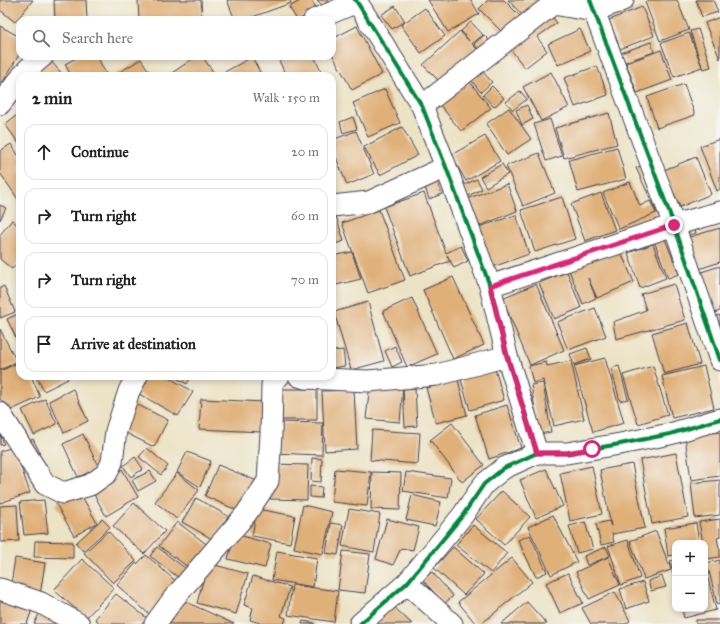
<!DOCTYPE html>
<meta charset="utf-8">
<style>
:root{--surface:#fff;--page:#f2f2f2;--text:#202124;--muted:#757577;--line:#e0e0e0}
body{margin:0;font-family:"IM FELL Great Primer",serif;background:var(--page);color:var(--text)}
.controls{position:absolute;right:12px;bottom:12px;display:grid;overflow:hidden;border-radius:8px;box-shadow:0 2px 6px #0003}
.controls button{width:36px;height:36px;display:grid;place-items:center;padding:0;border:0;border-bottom:1px solid var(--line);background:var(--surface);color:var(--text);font:20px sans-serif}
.stop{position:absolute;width:12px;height:12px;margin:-9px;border:3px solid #db2777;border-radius:50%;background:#fff}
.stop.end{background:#db2777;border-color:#fff;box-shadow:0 1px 4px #0008}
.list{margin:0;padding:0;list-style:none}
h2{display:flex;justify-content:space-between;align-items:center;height:52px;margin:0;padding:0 16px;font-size:17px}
h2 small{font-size:13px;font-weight:400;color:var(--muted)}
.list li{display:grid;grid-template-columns:26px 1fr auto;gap:12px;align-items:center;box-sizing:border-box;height:56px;margin:0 8px 8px;padding:0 8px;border:1px solid var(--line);border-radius:12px}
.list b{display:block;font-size:15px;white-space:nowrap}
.list em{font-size:13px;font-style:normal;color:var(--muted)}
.icon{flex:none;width:22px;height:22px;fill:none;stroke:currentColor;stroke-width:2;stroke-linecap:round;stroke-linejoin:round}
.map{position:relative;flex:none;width:720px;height:624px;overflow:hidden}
.search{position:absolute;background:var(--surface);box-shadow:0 2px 6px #0003;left:16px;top:16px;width:320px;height:44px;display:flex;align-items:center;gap:10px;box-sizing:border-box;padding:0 14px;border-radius:12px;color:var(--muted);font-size:15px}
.panel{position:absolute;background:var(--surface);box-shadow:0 2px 6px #0003;left:16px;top:72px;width:320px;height:308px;border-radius:12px}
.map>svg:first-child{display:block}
.building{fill:#e0b079}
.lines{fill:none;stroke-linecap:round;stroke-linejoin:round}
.street-casing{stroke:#403f50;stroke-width:23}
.street{stroke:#fff;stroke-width:21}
.cycleway-casing{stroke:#f6f6f2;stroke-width:6}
.cycleway{stroke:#00873e;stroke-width:4}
.route{stroke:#db2777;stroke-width:5}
</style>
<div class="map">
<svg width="720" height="624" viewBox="0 0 720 624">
<rect width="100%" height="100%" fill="#f6f6f2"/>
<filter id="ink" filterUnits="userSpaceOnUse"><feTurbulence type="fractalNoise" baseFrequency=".025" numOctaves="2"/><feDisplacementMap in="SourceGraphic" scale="8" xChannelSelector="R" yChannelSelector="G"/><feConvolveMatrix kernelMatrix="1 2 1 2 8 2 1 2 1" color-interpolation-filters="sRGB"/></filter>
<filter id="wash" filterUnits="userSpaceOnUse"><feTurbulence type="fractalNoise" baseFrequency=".012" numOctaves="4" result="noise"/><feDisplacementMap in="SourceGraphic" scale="16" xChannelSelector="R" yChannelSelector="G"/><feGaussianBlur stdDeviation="0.9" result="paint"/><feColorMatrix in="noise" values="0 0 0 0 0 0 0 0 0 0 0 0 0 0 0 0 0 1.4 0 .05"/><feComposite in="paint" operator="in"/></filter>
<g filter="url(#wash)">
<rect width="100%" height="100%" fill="#ece2c4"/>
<g id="blocks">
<path class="building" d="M0 0H33L15 22 0 10Z
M54 0H86L87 20H55Z
M165 0H201L202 20H139L138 1Z
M227 0H290L291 3 244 20H235Z
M302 0H311L317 9 298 20H297L289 7Z
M317 0H328L323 6Z
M428 0H471L479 14 448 32Z
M488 0H504L525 21 508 38 479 9Z
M508 0H540L523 16Z
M651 0H677L689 30 660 41 645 2Z
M696 0H713L718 12 702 17Z
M395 6 405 21 392 29 381 15Z
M642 7 654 36 620 49 609 20Z
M425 8 445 36 421 53 401 25Z
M548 11 557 23 537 37 547 51 525 68 505 42Z
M720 17V59L705 23Z
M471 22 483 35 472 44 481 53 445 87 423 65 460 31 469 41 461 31Z
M0 26 20 37V53L0 87Z
M357 26 382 74 352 90 332 54V39Z
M580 29 590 51 558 65 548 44Z
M698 29 711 67 703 69 690 31Z
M689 33 702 67 674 77 661 43Z
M484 35 492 43 481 52 474 44Z
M651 42 654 52 625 62 621 53Z
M661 50 672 80 637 93 626 63Z
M80 56H97L107 76H71L65 64Z
M197 56H202L216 76H174L172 73Z
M277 56H314L323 76H286Z
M252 57 262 76H222L221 74Z
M49 59 64 76H30Z
M141 59 152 76H116L115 75Z
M597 66 608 95 575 107 564 78Z
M482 71 492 82 481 92 471 80Z
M551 72 569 107 541 121 523 87Z
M469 81 491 108 461 131 440 105Z
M684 84 695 115 657 128 647 97Z
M492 86 504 98 494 107 483 95Z
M385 89 400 123 368 137 353 103Z
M520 91 527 99 513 110 506 102Z
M527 105 533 119 522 125 516 110Z
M509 108 531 139 507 155 486 124Z
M20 113V145L5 124Z
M609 113 617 144 564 158 555 128Z
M353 117 357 129 343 133 340 122Z
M550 119 562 156 546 161 534 124Z
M402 127 418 155 380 175 364 147Z
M356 131 374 174 347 185 332 147V140Z
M485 136 500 161 466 181 451 155Z
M720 139V189L717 191 700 146Z
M11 144 20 158V202L0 173V151Z
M617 147 626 179 578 192 569 160Z
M539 153 555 193 523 206 506 166Z
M696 157 711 194 680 207 664 170Z
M502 164 508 174 486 187 480 177Z
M646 164 666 208 657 213 636 168Z
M434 174 442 194 429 199 422 179Z
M477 179 482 189 468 196 464 185Z
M630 182 640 206 650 201 656 213 619 229 603 193Z
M507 184 517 211 479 226 469 198Z
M424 193 446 253 461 246 468 261 454 268 447 255 450 261 410 276 384 207Z
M601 193 615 230 585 241 571 204Z
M562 197 575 239 535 252 521 210Z
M0 205 6 208 0 220Z
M379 210 405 280 368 293 342 223Z
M335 213 344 241 332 245V214Z
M516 215 529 254 490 268 476 228Z
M12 220 20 227V260L12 269 0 259V235Z
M693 222 696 233 685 236Z
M720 228V262L696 270 686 238Z
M663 234 679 274 668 278 653 238Z
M653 244 666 278 640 288 628 253Z
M618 246 634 282 597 298 588 278 596 298 583 304 568 268Z
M352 252 361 279 332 286V256Z
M720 266V311L712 314 698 273Z
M567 272 581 308 554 319 539 283Z
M453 277 484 345 453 359 423 290Z
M536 284 564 350 530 365 502 298Z
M674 284 685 320 616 339 613 322 646 310 641 294Z
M4 286 15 312 0 318V288Z
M412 298 437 354 407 367 383 311Z
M368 302 384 361 351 370 334 312Z
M595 308 606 336 568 350 557 322Z
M20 313V346L7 319Z
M720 315V326L716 316Z
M688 323 700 364 664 374 652 333Z
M0 329 17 362 0 370Z
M395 346 402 362 392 367 385 351Z
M587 348 591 359 574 365 570 354Z
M343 350 345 366 332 368V351Z
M605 358 624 423 593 432 574 366Z
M571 361 584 419 554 426 543 380 533 383 529 366 546 362 547 366Z
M20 362V376H31L40 397 7 412 0 398V371Z
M493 362 504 400 470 410 459 373Z
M619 366 628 399 620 401 611 368Z
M653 366 668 415 638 424 623 375Z
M704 366 714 408 672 418 662 376Z
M36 376H66L68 379 44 391Z
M143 376H167L193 392 178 416 134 391Z
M172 376H191L187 384Z
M458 380 467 415 436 423 426 388Z
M543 383 551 432 539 434 531 385Z
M370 384 403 386 400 422 366 419Z
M415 388 417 426 405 427 403 389Z
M73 389 88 421 64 433 49 401Z
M275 389H317V420H275Z
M354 390 357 449 325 451 322 391Z
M45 399 57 424 34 435 22 410Z
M201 399 264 402 262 432 199 429Z
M134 403 168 420 154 447 120 430Z
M507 405 521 448 489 459 475 415Z
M273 422 323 423 322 455 272 453Z
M452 423 484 465 462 482 430 440Z
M372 430 420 433 418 464 370 460Z
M720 432V476L691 480 685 437Z
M0 434 4 444 0 445Z
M83 434 99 468 78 477 63 444Z
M33 439 40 453 30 458 23 445Z
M14 447 30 493 0 503V451Z
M147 448 168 466 161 475 139 457Z
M187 452 211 461 200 487 177 472Z
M676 453 688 517 652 524 640 460Z
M135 457 143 469 131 477 123 466Z
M312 458 322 459 321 482 311 481Z
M271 464 308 465 307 500 270 499Z
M632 464 645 528 612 534 614 542 601 545 596 524 609 521 611 526 600 470Z
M218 465 257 481 243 513 205 496Z
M592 466 602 514 570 521 560 473Z
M122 469 138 497 106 516 90 487Z
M335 469 371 472 367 506 332 502Z
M546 469 563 506 536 518 520 480Z
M150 471 156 481 138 491 132 480Z
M372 472 401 473 400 510 371 509Z
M406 472 451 478 448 498 403 491Z
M177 473 199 490 177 519 155 502Z
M720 480V515L695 518 691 483Z
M310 486 322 487 321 498 310 497Z
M79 491 97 523 74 536 56 504Z
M502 491 530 517 504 545 476 519Z
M412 495 441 502 435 526 406 520Z
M196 498 228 516 214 540 182 522Z
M44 500 48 533 24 535 20 502Z
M134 503 165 531 144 554 113 526Z
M17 505 19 541 0 542V506Z
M303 505 332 512 323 554 294 548Z
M257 509 295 516 290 543 252 536Z
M349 509 380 514 374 552 342 546Z
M553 515 577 562 551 575 528 527Z
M102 519 110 527 83 551 76 543Z
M387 519 419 527 413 550 401 548 393 565 376 559Z
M720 519V537L717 538 719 548H720V557L706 559 705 543H703L699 522Z
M177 522 209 546 192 570 159 546Z
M585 522 593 549 577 553 569 526Z
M331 523 343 525 338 555 326 553Z
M696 523 699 543H675V555L668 556 664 528Z
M473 525 507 553 491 573 456 545Z
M108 531 136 561 113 583 84 553Z
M656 531 671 570 644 579 630 541Z
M235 534 271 544 265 568 228 559Z
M530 535 547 572 536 577 518 540Z
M628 540 640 578 621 585 608 546Z
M35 541 73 542V558L34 557Z
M157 547 190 572 183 581 150 556Z
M453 547 484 574 464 595 434 568Z
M606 547 610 556 587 565 584 556Z
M277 551 317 558 313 587 272 580Z
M343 551 370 554 365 593 338 590Z
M146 555 180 585 151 616 117 585 136 563 137 564Z
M608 557 620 585 589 599 576 572Z
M15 558 45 563 40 595 10 591Z
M512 558 532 582 481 624H476L458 602Z
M82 559 114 588 86 618 54 590Z
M675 560V577H674L670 561Z
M720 560V603L717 604 707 563Z
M208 563 248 574 236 614 197 603Z
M705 567 716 610 684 618 682 609H705Z
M432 572 453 596 444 604 423 580Z
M568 573 583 603 560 613 546 583Z
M253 576 290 587 281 616 286 618 284 624H263L250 620 253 608 244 605Z
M662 576 666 587 651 591 648 581Z
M643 582 649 601 626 609 620 589Z
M292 585 338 591 334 622 288 615Z
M615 592 630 621 625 624H591L582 608Z
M116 594 147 618 142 624H101L95 619Z
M0 599 32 609 27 624H0Z
M182 600 234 624H170Z
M527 602 547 624H501Z
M393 606 412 624H375Z
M41 610 71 624H34Z
M696 620H720V624H696Z
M303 621 315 623V624H302Z"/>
</g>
</g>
<g filter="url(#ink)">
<use href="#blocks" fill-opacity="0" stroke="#403f50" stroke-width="1"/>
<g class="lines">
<g class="street-casing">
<path id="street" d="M355 0 357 2 422 106 446 167 490 286 507 356 537 453
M590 0 674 225 720 360
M314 20 357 2
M22 76 28 69 43 56
M0 104 20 79
M422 106 553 4 594 11 623 0
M332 206 369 202 446 167
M490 286 674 225 720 212
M299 376 305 378 368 381 437 375 507 356
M0 413 45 484 63 493 90 485 107 473 112 462 116 431 129 391 137 376
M407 583 452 624
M0 589 41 603 79 624
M155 624 174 598 246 514 268 481 271 434 272 385 275 377 279 376
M360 624 407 583 463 515 484 484 504 468 537 453H567L620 444 670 434 720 419"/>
</g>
<use href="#street" class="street"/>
<g class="cycleway-casing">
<path id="cycleway" d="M355 0 357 2 422 106 446 167 490 286 507 356 537 453
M590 0 674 225 720 360
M360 624 407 583 463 515 484 484 504 468 537 453H567L620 444 670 434 720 419"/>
</g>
<use href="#cycleway" class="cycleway"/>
</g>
</g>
<g class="lines" filter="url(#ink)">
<path class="route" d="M592 449 567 453H537L507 356 490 286 674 225"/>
</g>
</svg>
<div class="controls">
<button>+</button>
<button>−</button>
</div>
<div class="stop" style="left:592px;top:449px"></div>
<div class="stop end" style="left:674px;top:225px"></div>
<div class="search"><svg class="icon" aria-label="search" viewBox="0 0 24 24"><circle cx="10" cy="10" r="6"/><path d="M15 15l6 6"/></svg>Search here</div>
<section class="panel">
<h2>2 min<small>Walk · 150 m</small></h2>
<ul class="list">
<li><svg class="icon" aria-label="ahead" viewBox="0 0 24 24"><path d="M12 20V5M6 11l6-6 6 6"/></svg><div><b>Continue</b></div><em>20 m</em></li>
<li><svg class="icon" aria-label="right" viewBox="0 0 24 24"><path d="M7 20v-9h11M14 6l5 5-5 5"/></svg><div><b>Turn right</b></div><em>60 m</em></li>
<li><svg class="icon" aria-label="right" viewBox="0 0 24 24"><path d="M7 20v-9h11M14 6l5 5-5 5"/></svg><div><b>Turn right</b></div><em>70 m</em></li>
<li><svg class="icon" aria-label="arrive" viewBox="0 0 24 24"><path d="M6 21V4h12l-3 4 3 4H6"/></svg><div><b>Arrive at destination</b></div></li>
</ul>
</section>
</div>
